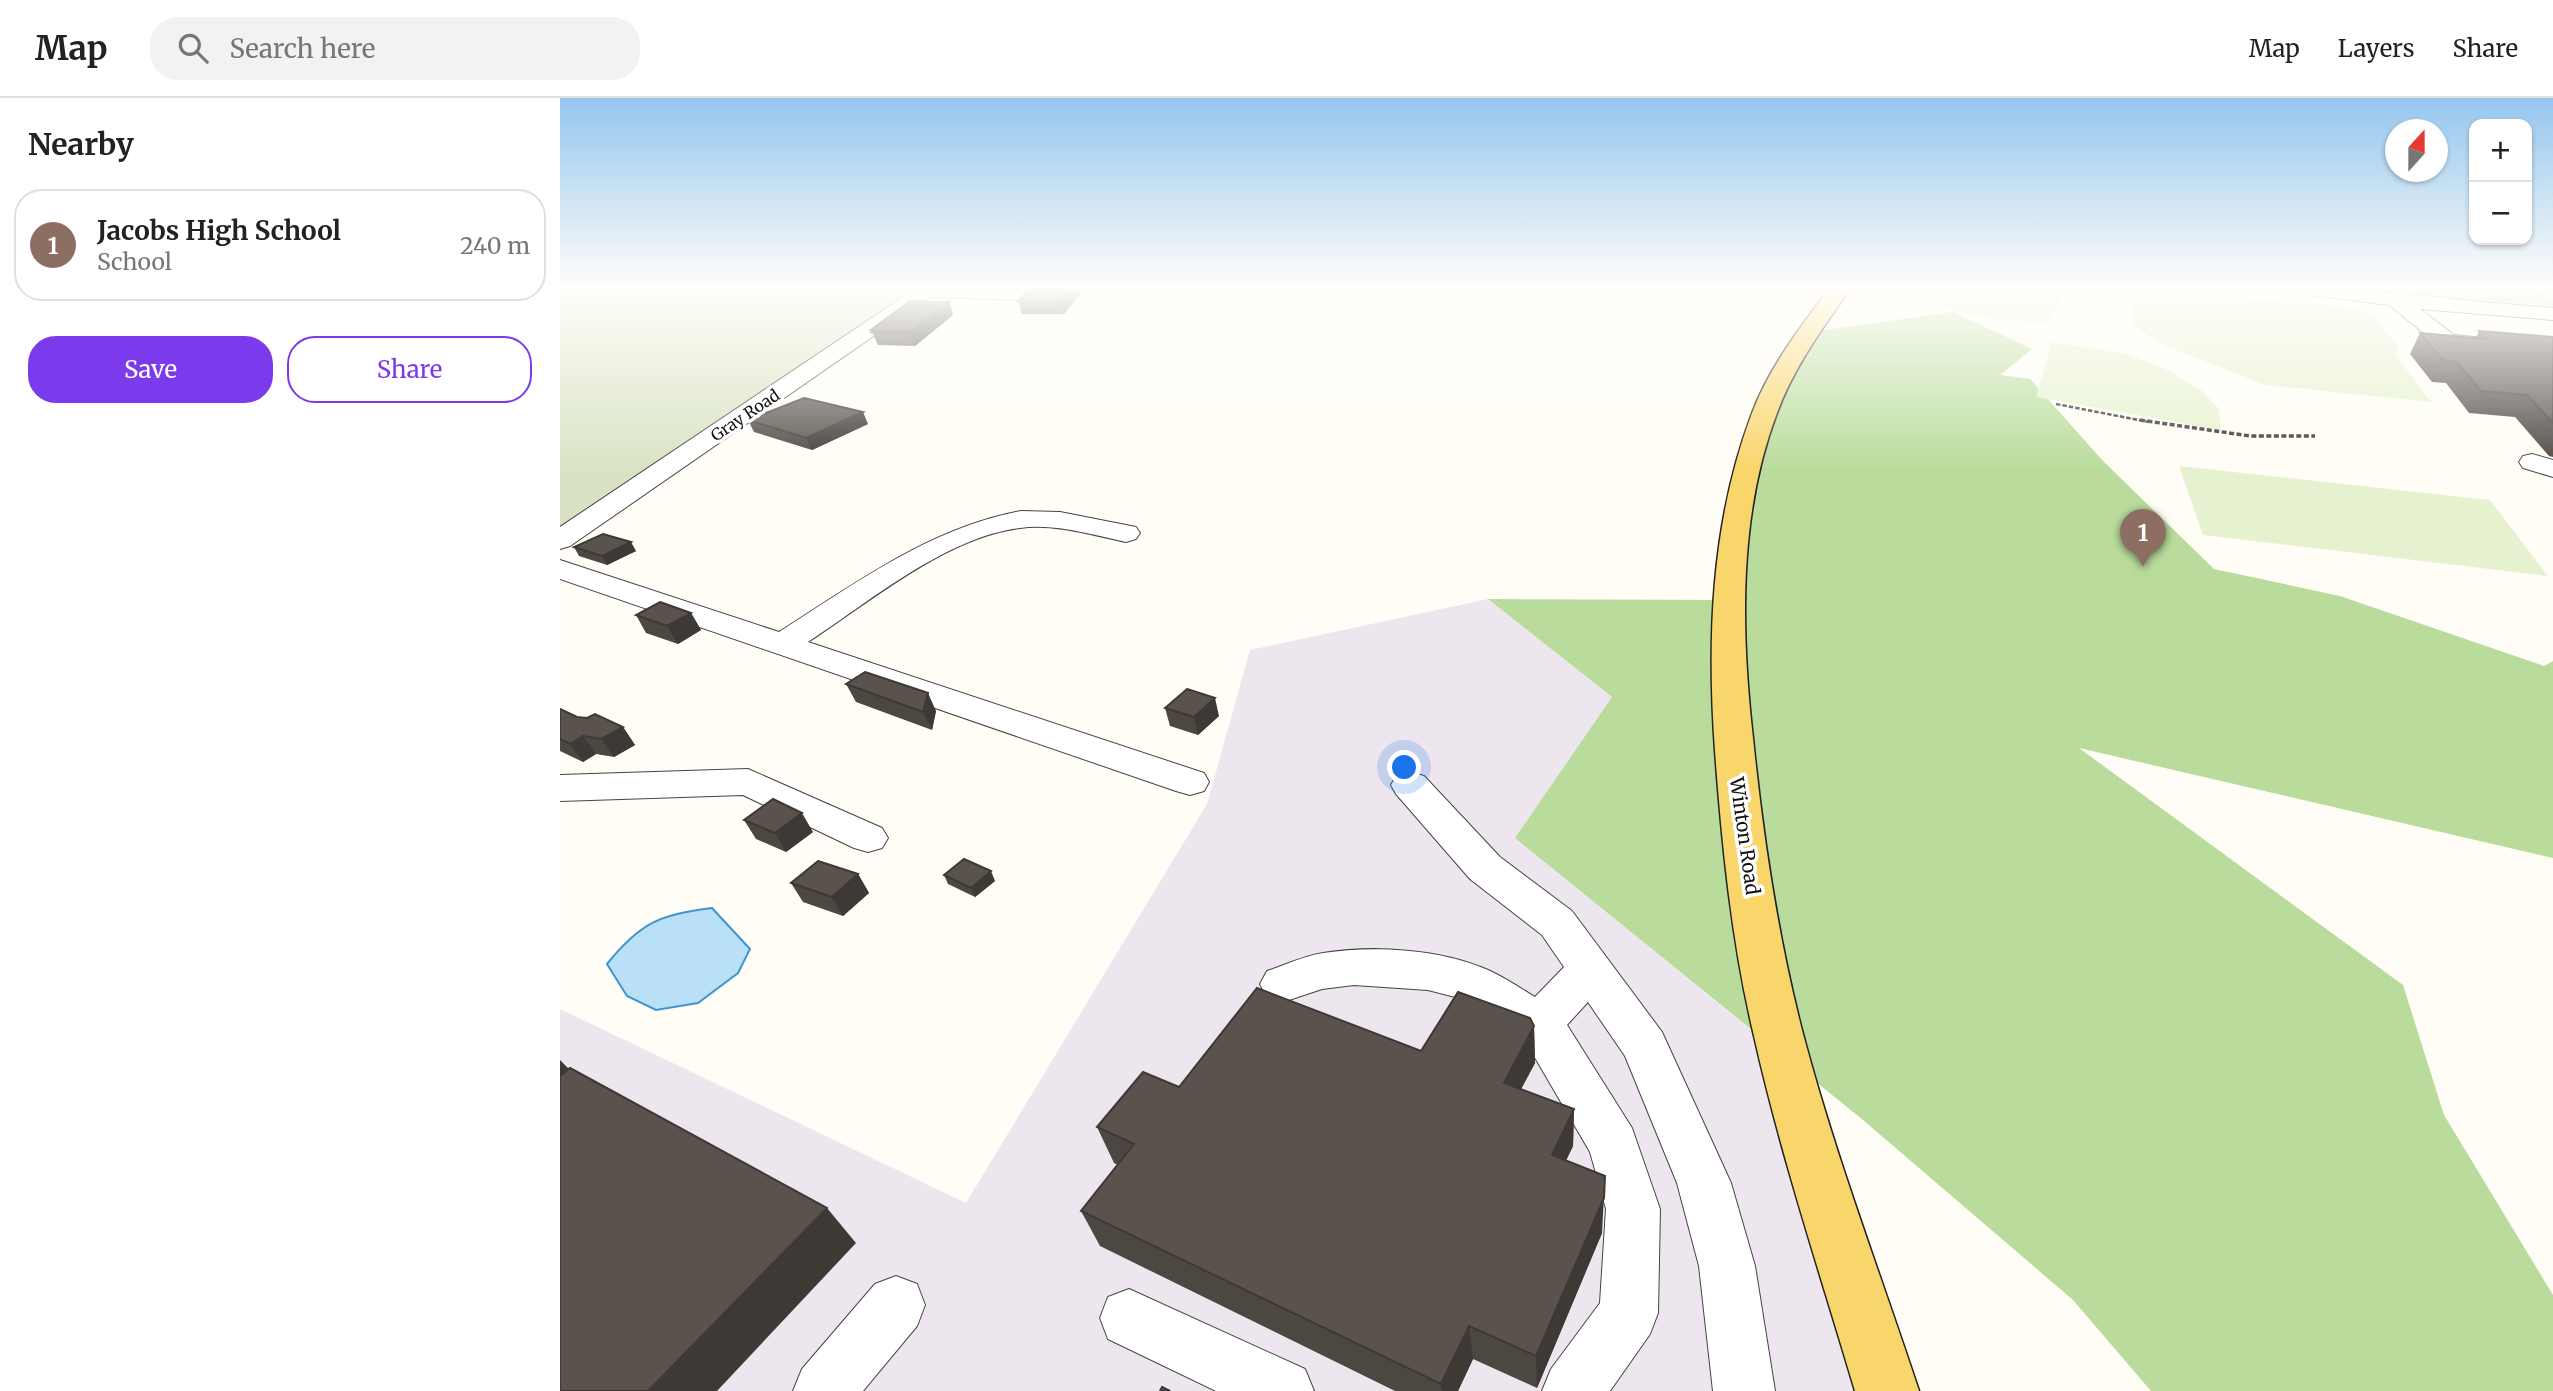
<!DOCTYPE html>
<meta charset="utf-8">
<style>
:root{--surface:#fff;--page:#f2f2f2;--text:#222;--muted:#767676;--line:#e0e0e0;--accent:#7c3aed}
body{margin:0;font-family:Merriweather,serif;background:var(--page);color:var(--text)}
.controls{position:absolute;right:21px;top:21px;display:grid;overflow:hidden;border-radius:14px;box-shadow:0 2px 5px #0004}
.controls button{width:63px;height:63px;display:grid;place-items:center;padding:0;border:0;border-bottom:2px solid var(--line);background:var(--surface);color:var(--text);font:35px sans-serif}
.compass{position:absolute;left:1825px;top:21px;width:63px;height:63px;border-radius:50%;background:var(--surface);box-shadow:0 2px 5px #0004;rotate:21deg}
.you{position:absolute;left:845px;top:670px;width:24px;height:24px;margin:-18px;border:5px solid #fff;border-radius:50%;background:#1a73e8;box-shadow:0 0 0 10px #1a73e833}
.badge{display:grid;place-items:center;width:46px;height:46px;border-radius:50%;background:var(--accent);color:#fff;font-size:23px;font-weight:700}
.pin{position:absolute;translate:-50% -58px;filter:drop-shadow(0 2px 4px #0008)}
.pin::after{content:'';position:absolute;top:37px;width:24px;height:21px;background:inherit;clip-path:polygon(0 0,100% 0,50% 100%)}
.list{margin:0;padding:0;list-style:none}
h2{display:flex;justify-content:space-between;align-items:center;height:91px;margin:0;padding:0 28px;font-size:30px}
h2 small{font-size:23px;font-weight:400;color:var(--muted)}
.list li{display:grid;grid-template-columns:46px 1fr auto;gap:21px;align-items:center;box-sizing:border-box;height:112px;margin:0 14px 14px;padding:0 14px;border:2px solid var(--line);border-radius:28px}
.list b{display:block;font-size:26px;white-space:nowrap}
.list p{margin:0;font-size:23px;white-space:nowrap;color:var(--muted)}
.list em{font-size:23px;font-style:normal;color:var(--muted)}
.actions{display:flex;gap:14px;padding:21px 28px}
.actions a{flex:1;padding:16px 0;border:2px solid var(--accent);border-radius:28px;text-align:center;font-size:24px;color:var(--accent)}
.actions .main{background:var(--accent);color:#fff}
.icon{flex:none;width:38px;height:38px;fill:none;stroke:currentColor;stroke-width:2;stroke-linecap:round;stroke-linejoin:round}
.map{position:relative;flex:none;width:1993px;height:1293px;overflow:hidden}
header{display:flex;align-items:center;gap:42px;box-sizing:border-box;height:98px;padding:0 35px;background:var(--surface);border-bottom:2px solid var(--line)}
header strong{font-size:33px}
nav{display:flex;gap:38px;margin-inline-start:auto;font-size:24px}
.search{width:490px;height:63px;background:var(--page);display:flex;align-items:center;gap:18px;box-sizing:border-box;padding:0 24px;border-radius:28px;color:var(--muted);font-size:26px}
main{display:flex}
aside{flex:1;background:var(--surface)}
.map>svg:first-child{display:block}
.industrial{fill:#eee6ef}
.forest{fill:#b9dc9c}
.cemetery{fill:#d9e3c4}
.pitch{fill:#e6f2cf}
.water{fill:#b9e0f7;stroke:#3f96cf;stroke-width:2}
.lines{fill:none;stroke-linecap:round;stroke-linejoin:round}
.minor-casing{stroke:#444;stroke-width:2}
.major-casing{stroke:#222;stroke-width:3}
.path-far1{stroke:#333;stroke-width:2.5;stroke-dasharray:4.5 2;stroke-linecap:butt}
.path{stroke:#333;stroke-width:3.5;stroke-dasharray:5 2.5;stroke-linecap:butt}
.minor{fill:#fff;fill-rule:evenodd}
.major{fill:#f9d66b;fill-rule:evenodd}
.wall{fill:#4d4742}
.shaded-wall{fill:#3f3936}
.building{fill:#5a524d;stroke:#3f3936;stroke-width:2}
.labels{text-anchor:middle;dominant-baseline:central;stroke-width:7;stroke-linejoin:round;paint-order:stroke}
.far-street-label{font-size:16px;fill:#111;stroke:#fff}
.street-label{font-size:19px;fill:#111;stroke:#fff}
</style>
<header>
<strong>Map</strong>
<div class="search"><svg class="icon" aria-label="search" viewBox="0 0 24 24"><circle cx="10" cy="10" r="6"/><path d="M15 15l6 6"/></svg>Search here</div>
<nav><a>Map</a><a>Layers</a><a>Share</a></nav>
</header>
<main>
<aside>
<h2>Nearby<small></small></h2>
<ul class="list">
<li><span class="badge" style="background:#8d6e63">1</span><div><b>Jacobs High School</b><p>School</p></div><em>240 m</em></li>
</ul>
<div class="actions"><a class="main">Save</a><a>Share</a></div>
</aside>
<div class="map">
<svg width="1993" height="1293" viewBox="0 0 1993 1293">
<rect width="100%" height="100%" fill="#fffdf5"/>
<path class="industrial" d="M928 501 1052 599 956 740 1224 959 1327 1293H0V911L406 1105 647 706 690 552Z"/>
<path class="forest" d="M1793 191H1983L1993 200V208Z
M1393 214 1472 251 1440 277 1470 281 1543 363 1654 471 1780 498 1984 568 1993 563V760L1519 650 1843 887 1884 1017 1993 1197V1293H1591L1513 1202 1303 1022 955 740 1052 599 928 501 1169 502 1175 436 1244 235Z"/>
<path class="cemetery" d="M0 191H357L0 429Z"/>
<path class="pitch" d="M1356 191H1506L1488 224C1452 223 1382 220 1356 191Z
M1576 191 1796 210 1812 216 1838 249 1835 256 1871 304 1706 287 1598 245 1572 225Z
M1492 244 1566 256 1604 270 1642 293 1659 311 1661 332 1476 299Z
M1619 368 1930 402 1988 478 1643 437Z"/>
<path class="water" d="M152 810 190 851 178 875 138 905 96 912 67 898 47 866C80 825 100 816 152 810Z"/>
<g class="lines">
<g class="minor-casing">
<path id="minor" d="M355 191H472L477 196 467 202 370 199 10 448 0 451V429Z
M1741 191C1825 191 1909 204 1993 210V222L1860 211 1894 237 1993 247V261L1880 248 1829 207 1750 197Z
M1972 356 1993 362V379L1963 370 1959 364 1963 358Z
M461 413 500 414 576 429 580 435 576 441 566 444C532 437 495 425 460 430 386 439 309 504 248 544L644 675 649 684 644 693 630 697 616 693 0 481V462L219 534C296 485 370 430 461 413Z
M188 671 322 730 328 740 322 750 308 754 294 750 183 697 0 703V677Z
M850 674 864 678 940 759 1012 813 1102 934 1171 1085 1195 1168 1215 1293H1153L1139 1168 1117 1085 1065 958 1028 904 1007 927 1072 1030 1100 1111 1098 1215 1090 1236 1050 1293H982L991 1271 1040 1205 1046 1111 1030 1054 963 939 899 900 868 892 794 887 762 891 723 904 707 899 700 886 707 873C725 867 744 858 763 855 814 847 881 851 928 872 944 879 960 890 975 899L1004 869 982 837 910 781 836 696 831 687 836 678Z
M336 1178 357 1186 365 1207 357 1228 303 1293H233L242 1271 315 1186Z
M569 1191 745 1271 754 1293H656L548 1241 540 1220 548 1199Z"/>
</g>
<g class="major-casing">
<path id="major" d="M1269 191H1290C1262 231 1234 269 1217 315 1178 417 1181 534 1193 640 1203 739 1218 840 1243 936 1275 1057 1320 1175 1359 1293H1295C1260 1175 1221 1058 1194 938 1172 846 1162 748 1155 653 1147 540 1151 426 1191 318 1208 271 1239 231 1269 191Z"/>
</g>
<path class="path-far1" d="M1496 306 1589 324"/>
<path class="path" d="M1580 322 1690 338H1755"/>
<use href="#minor" class="minor"/>
<use href="#major" class="major"/>
</g>
<path class="wall" d="M469 191H520L521 195 504 216H462L458 203Z
M389 204 393 217 355 248 318 247 311 232Z
M1919 233 1993 239V359L1989 358 1955 319 1909 315 1886 285 1872 284 1850 256 1860 235 1916 240Z
M188 322 308 326 252 352 194 334Z
M14 449 76 453 47 467 19 458Z
M131 515 141 532 118 546 86 535 76 517Z
M286 586 376 613 372 632 296 604Z
M605 610 659 618 638 637 610 628Z
M0 611 17 619 63 629 75 647 54 659 36 656 23 664 0 653Z
M184 722 253 734 226 754 196 741Z
M298 776 309 795 283 818 243 804 231 785Z
M384 777 435 783 415 799 388 786Z
M974 928 975 965 961 991 1014 1011 1013 1048 1006 1062 1042 1135 977 1290 913 1261 898 1293H835L540 1148 521 1113 558 1067 554 1065 537 1029 619 989 861 953Z"/>
<path class="shaded-wall" d="M510 191H520L521 195 504 216 501 202Z
M389 204 393 217 355 248 350 234Z
M303 314 308 326 252 352 246 340Z
M71 444 76 453 47 467 42 458Z
M131 515 141 532 118 546 107 528Z
M368 595 376 613 372 632 363 614Z
M655 600 659 618 638 637 634 619Z
M63 629 75 647 54 659 41 641Z
M23 638 36 656 23 664 10 646Z
M242 715 253 734 226 754 215 735Z
M431 773 435 783 415 799 411 790Z
M298 776 309 795 283 818 272 799Z
M974 928 975 965 945 1021 944 985Z
M0 962 10 972 0 979Z
M1014 1011 1013 1048 992 1092V1057Z
M1045 1078 1042 1135 977 1290 976 1258Z
M267 1110 296 1145 157 1293H88Z
M909 1228 913 1261 898 1293H882L881 1286Z"/>
<path class="building" d="M469 191H510L501 202 458 203Z
M350 203 389 204 350 234H312L315 232H311Z
M1919 233 1993 239V325L1967 297 1921 293 1897 264 1883 262 1860 235 1926 241Z
M244 300 303 314 246 340 188 322Z
M43 436 71 444 42 458 14 449Z
M100 504 131 515 107 528 76 517Z
M305 574 368 595 363 614 286 586Z
M627 591 655 600 634 619 605 610Z
M0 611 17 619 27 620 35 616 63 629 41 641 23 638 10 646 0 641Z
M213 701 242 715 215 735 184 722Z
M404 761 431 773 411 790 384 777Z
M258 763 298 776 272 799 231 785Z
M697 890 861 953 898 894 970 920 974 928 944 985 1014 1011 992 1057 1045 1078 1044 1100 976 1258 909 1228 881 1286 521 1113 574 1046 537 1029 583 974 619 989Z
M10 970 267 1110 88 1293H0V978Z
M602 1289 610 1293H600Z"/>
<linearGradient id="sky" x2="0" y2="1"><stop stop-color="#95c6ee"/><stop offset="0.51" stop-color="#fffefa"/><stop offset="1" stop-color="#fffefa" stop-opacity="0"/></linearGradient>
<rect width="1993" height="372" fill="url(#sky)"/>
<g class="labels">
<g class="far-street-label">
<text transform="translate(185 317) rotate(-34)">Gray Road</text>
</g>
<g class="street-label">
<text transform="translate(1185 738) rotate(82)">Winton Road</text>
</g>
</g>
</svg>
<div class="controls">
<button>+</button>
<button>−</button>
</div>
<svg class="compass" viewBox="-18 -18 36 36"><path d="M0-13l5 13h-10z" fill="#e53935"/><path d="M0 13l5-13h-10z" fill="#767676"/></svg>
<div class="you"></div>
<div class="pin badge" style="left:1583px;top:469px;background:#8d6e63">1</div>
</div>
</main>
